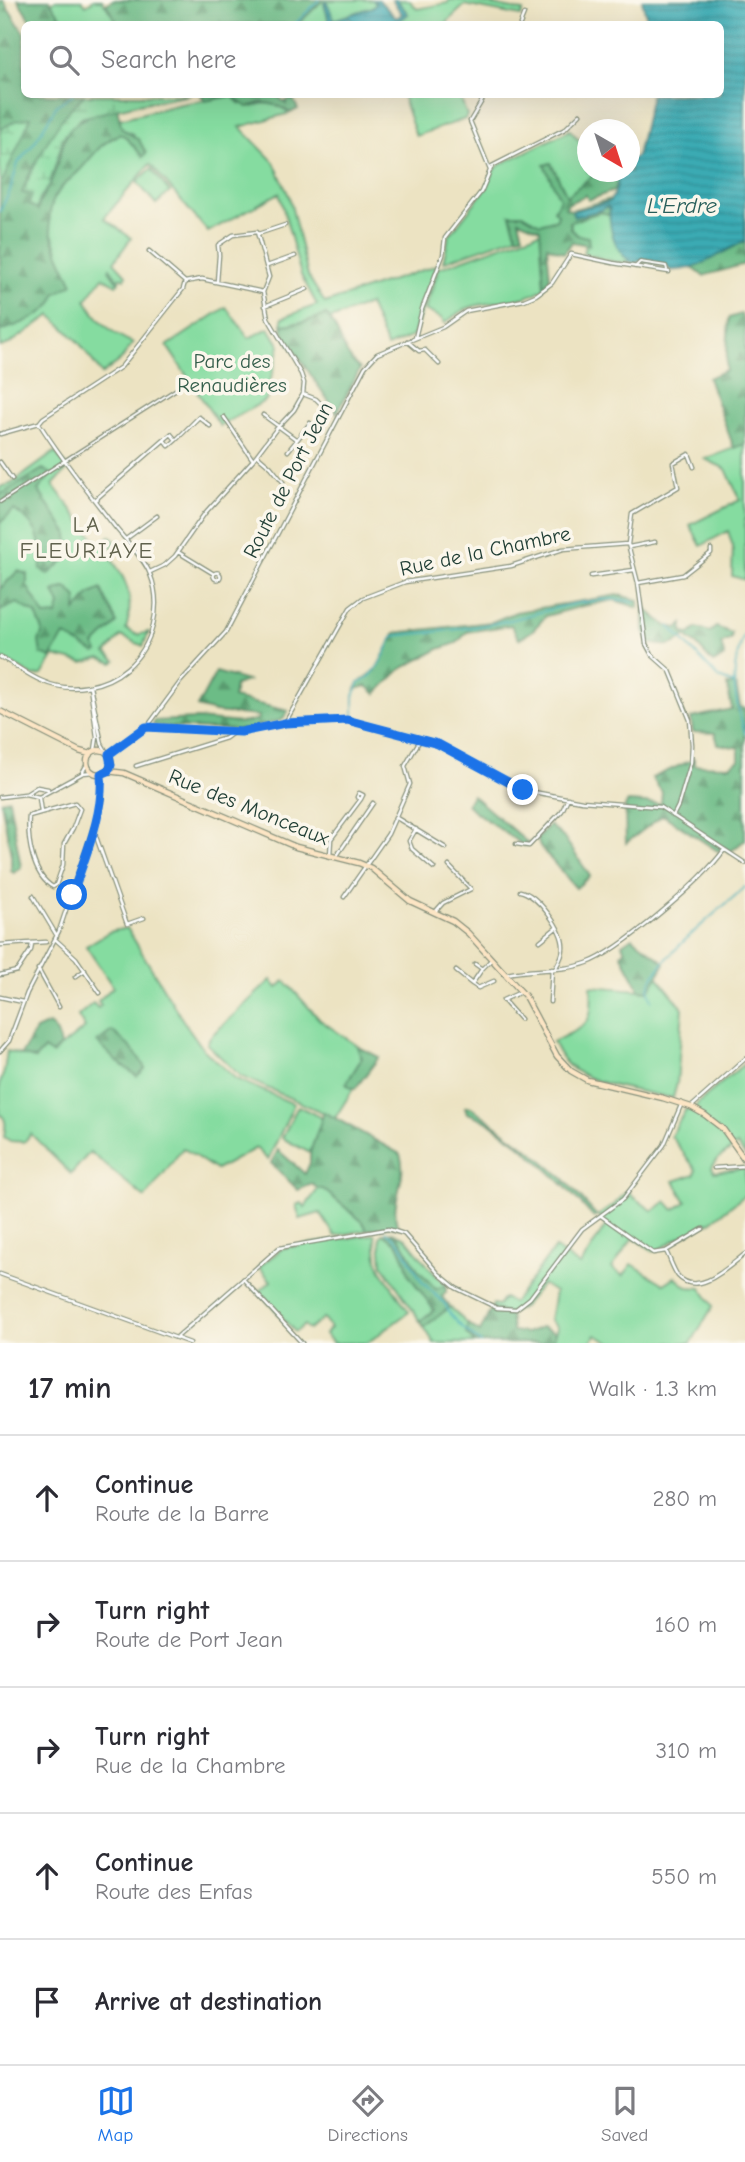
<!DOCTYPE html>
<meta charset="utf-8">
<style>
:root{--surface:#fff;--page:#f2f2f3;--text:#2b2b33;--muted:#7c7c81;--line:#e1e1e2;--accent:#1a73e8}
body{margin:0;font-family:"Comic Neue",sans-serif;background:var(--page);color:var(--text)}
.compass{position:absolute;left:577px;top:119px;width:63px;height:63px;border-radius:50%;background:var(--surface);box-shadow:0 7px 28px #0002;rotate:141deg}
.stop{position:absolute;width:21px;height:21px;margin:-16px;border:5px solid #1a73e8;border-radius:50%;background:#fff}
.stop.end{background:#1a73e8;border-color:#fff;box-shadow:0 2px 7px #0008}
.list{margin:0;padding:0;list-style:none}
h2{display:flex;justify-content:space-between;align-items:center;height:91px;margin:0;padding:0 28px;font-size:30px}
h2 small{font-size:23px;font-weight:400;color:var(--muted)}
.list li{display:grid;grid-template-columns:46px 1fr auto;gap:21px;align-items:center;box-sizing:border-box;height:126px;padding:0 28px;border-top:2px solid var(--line)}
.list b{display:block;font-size:26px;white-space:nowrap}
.list p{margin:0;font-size:23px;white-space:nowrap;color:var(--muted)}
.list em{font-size:23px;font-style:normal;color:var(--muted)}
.icon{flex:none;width:38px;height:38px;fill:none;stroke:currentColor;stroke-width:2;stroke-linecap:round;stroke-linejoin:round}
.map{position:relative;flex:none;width:745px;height:1343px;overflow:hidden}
.search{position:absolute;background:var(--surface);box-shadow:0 7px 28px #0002;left:21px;right:21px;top:21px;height:77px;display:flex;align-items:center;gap:18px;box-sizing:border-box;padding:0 24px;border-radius:10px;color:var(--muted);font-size:26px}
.sheet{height:721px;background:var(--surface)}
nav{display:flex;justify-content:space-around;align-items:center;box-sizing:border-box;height:98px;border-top:2px solid var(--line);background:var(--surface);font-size:19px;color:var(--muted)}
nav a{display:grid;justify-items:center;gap:4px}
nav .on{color:var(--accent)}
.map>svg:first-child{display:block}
.green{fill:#85dca0;stroke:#528c6a;stroke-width:2}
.forest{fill:url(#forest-firs);stroke:#467c5d;stroke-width:2}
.wetland{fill:url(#wetland-marsh);stroke:#528c6a;stroke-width:2}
.water{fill:url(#water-rules);stroke:#2c7474;stroke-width:2}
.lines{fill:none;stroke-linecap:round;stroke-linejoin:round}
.stream{stroke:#3aabb4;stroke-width:2}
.pedestrian-casing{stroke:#86907b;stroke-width:4.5}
.minor-casing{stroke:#86907b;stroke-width:5}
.secondary-casing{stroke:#86907b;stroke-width:7}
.pedestrian{stroke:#fff;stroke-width:2}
.minor{stroke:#fff;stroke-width:2.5}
.secondary{stroke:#fce5c4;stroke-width:4.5}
.route{stroke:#1a73e8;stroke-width:9}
.labels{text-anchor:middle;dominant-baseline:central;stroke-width:7;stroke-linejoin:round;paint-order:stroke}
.park-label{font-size:21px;fill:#335d4a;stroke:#fbf7ec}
.street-label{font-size:21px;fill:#1f3d34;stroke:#fbf7ec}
.water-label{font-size:23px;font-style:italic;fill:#275e5a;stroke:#fbf7ec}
.neighbourhood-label{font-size:23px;letter-spacing:2px;fill:#60624d;stroke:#fbf7ec}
</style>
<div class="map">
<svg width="745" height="1343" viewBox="0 0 745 1343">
<defs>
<pattern id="forest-firs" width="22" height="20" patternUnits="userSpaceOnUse" patternTransform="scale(1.75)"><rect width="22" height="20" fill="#6cbc86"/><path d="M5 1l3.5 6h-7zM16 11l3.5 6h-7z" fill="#589a6e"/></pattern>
<pattern id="wetland-marsh" width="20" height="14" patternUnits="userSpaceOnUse" patternTransform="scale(1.75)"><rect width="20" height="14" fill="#85dca0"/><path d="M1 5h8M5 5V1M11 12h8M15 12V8" fill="none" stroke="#6cb483"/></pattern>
<pattern id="water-rules" width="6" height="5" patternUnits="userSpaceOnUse" patternTransform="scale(1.75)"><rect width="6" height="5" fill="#3aabb4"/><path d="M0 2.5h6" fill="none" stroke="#308c93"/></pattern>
</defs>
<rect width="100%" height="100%" fill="#fbf7ec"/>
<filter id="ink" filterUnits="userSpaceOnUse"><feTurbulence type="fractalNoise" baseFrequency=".0143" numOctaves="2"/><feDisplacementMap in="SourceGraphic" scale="14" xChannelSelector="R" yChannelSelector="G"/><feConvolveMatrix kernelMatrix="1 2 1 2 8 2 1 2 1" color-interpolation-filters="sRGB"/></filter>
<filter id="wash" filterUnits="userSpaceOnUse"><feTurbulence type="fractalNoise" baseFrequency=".00686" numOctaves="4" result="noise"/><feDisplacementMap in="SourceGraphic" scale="28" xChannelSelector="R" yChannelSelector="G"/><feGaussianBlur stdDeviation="1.57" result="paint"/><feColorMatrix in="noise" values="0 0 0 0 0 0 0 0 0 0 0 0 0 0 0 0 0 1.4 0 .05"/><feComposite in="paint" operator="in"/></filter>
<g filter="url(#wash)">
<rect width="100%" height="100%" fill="#ece3c2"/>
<path class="green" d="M56 0H82L86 5 94 0H102L118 24H66L51 3Z
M323 0H373L376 3 373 7 333 20 327 4 324 5 330 24H298Z
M397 0H409L417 9 448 3 449 0H468L523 11 521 16 465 5 448 21V24H393L408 14Z
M402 95H459L467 115 465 119 416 136Z
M232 96 239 103 254 107C265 99 281 106 290 113L240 127 274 162 289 196 308 276 325 303 437 265 413 336 387 347 369 304 331 319 326 315 304 322 284 325 282 329V318L317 305 301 275 279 193 208 232 150 164 104 218 131 238 114 262 126 275 125 279 120 277 119 281 110 268 109 270 118 283 116 285 103 277 86 300C98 321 111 333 133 343L121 360 102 374 80 344 51 315 9 344 0 347V331C26 323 36 312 55 294L58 250 48 223 50 205 61 188 82 167 98 147 120 134 125 136 143 156 133 134 122 129 119 119 181 104Z
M570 130 587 149 588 172H597L567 196 551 163 545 165 561 199 557 219 540 224 523 214 510 215 517 236 443 262 449 236 487 187 493 171 501 164Z
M151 169 170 192 156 204 137 182Z
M600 212 609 214 614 239 630 262H615L583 253 586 244H588L571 229 570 222Z
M540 232 542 233 544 288C522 304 493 299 468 308 460 311 453 317 445 323L441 318 425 310 439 268Z
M226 307 249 338 269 328 280 346 270 382 273 389 269 387 266 400 220 426 167 346Z
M745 444V580L732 576 733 547 728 531 701 546 690 525 740 500 726 469 705 459Z
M55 452 68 469 53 485 100 546 110 536 116 542 106 552C127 578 135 596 126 629L137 635 149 632 143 646 121 636 106 653 116 661 113 663 100 658 83 663 54 656 42 675 34 676 0 657V487L11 484Z
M127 928 182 1019 204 1050 236 1079 294 1104 268 1160 256 1148 216 1170 183 1148 145 1198 90 1152 71 1174 31 1134 24 1142 10 1141 4 1137C5 1128 8 1120 0 1114V1083L4 1072 7 1051 35 1059 44 1049 52 1054 85 1028 78 1016 93 1003 98 1008 101 1005 98 1001 113 987 86 946 109 932Z
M656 975 683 1008 677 1083 673 1098C643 1091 591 1086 568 1065 561 1059 557 1050 553 1042 587 1024 594 1027 591 986L649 991Z
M271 980 277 988 285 981 320 1020 359 1047 358 1050 362 1058 346 1084 353 1089 335 1118 240 1076 207 1044 210 1037Z
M745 1063V1156L737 1145 719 1158 712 1167 714 1172 745 1168V1195L708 1224 707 1222C696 1230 686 1234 675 1240 667 1244 663 1249 654 1251L633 1238 612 1268 623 1276 632 1264 664 1284 675 1277 687 1287 701 1288 713 1306 691 1343H611L596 1335 590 1343H553L557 1327 550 1320 555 1292 542 1284 524 1306 510 1314 491 1309 493 1304 498 1306 504 1298 513 1303 555 1248 580 1266 606 1225 599 1215 615 1204 628 1190 632 1196 653 1211 666 1201 674 1210 686 1202 674 1181 695 1174 696 1170 671 1136 686 1109 693 1111 698 1103Z
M298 1106 322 1118 310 1153 282 1138Z
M318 1189H323L363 1222 367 1230 335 1236 320 1213 300 1219 296 1205 302 1203 305 1207Z
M392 1232 406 1238 432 1271 446 1285 436 1290 418 1270 401 1240Z
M375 1234 377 1259 381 1270 409 1312 367 1343H333L325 1334 331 1328 323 1318 309 1330 304 1325 295 1332 259 1292 271 1281 259 1267 283 1248Z
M383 1234 398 1244 406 1262 409 1275 434 1310 420 1321 382 1264 380 1237Z
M450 1307 468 1324 466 1333 475 1343H434L424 1327Z"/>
<path class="forest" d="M3 0 24 33V94L85 95C64 110 30 168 22 193L32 194 38 209C40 198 46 193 50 184 72 134 52 123 117 108L122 129 139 140 146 153 143 157 125 136 119 134C99 144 95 154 80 170 74 176 66 182 60 189 36 220 59 253 73 284L55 294C55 313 16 326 0 331V181L3 180 30 118 15 121 0 130V1Z
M18 0H49L66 24H33Z
M113 0H323L298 24H118L106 4Z
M201 95H277L286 104V101L293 99 298 109 290 113C284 108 268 101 259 103 255 104 252 107 247 107L232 96 205 101Z
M551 163 567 196 597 172H617L619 180 614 191 588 200 586 195 569 203 565 208 571 210 611 199 609 202 601 203 610 209 609 214 600 212 570 222 571 229 577 235 588 237 589 245 572 242 564 253 547 246 550 278 544 288 540 229 519 220 523 235 517 236 510 214H523L540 224 557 219 558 214 554 210 560 199 544 165Z
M745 241V264L703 276 693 268Z
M741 314 745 324V444L734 448 708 378 726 370 729 318Z
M326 315C342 331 340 353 360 369L337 413 285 337 282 329 284 325 304 322Z
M43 469 52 474 38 490 68 534 69 556 48 575 41 569C40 537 41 528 14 510L0 523V495Z
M18 571 27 574V586L45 616 57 615 60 605 54 592 66 587 77 598 76 611 89 595 101 589 117 623 94 645 98 652 95 653 64 635 51 658 41 654 39 641 43 631 36 614 17 603 0 611V589Z
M618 595 639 600V608L614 600 583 606 546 616 532 631 519 639 511 625 467 632 457 643 439 649 401 669 376 694 367 686 356 689 359 683 376 670 395 633 492 622 516 612Z
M644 608 667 626 678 628 683 624 682 633 690 634 697 628 710 632 716 627 732 633 731 639 721 644 725 657 713 663 696 644 685 636C673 648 663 646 649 643L644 630Z
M216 672 247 681 235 685 233 698 288 711 282 720 243 730 184 728 153 725 154 721 197 719 241 723 257 720 259 716 215 712 197 707Z
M727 685H736L740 706 745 709V840L730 852 724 848 718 851 663 815 626 843 625 806 628 802 661 804 662 792 652 778 694 759V765L729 766 739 760V748L718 744 715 733 693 732 691 718 732 709Z
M472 795 529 844 524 846 474 811 467 804Z
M9 799 21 867 14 873 11 871V855L1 801Z
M549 825 565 839 590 876 576 888 540 847 537 839Z
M632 937 665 963 649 991 640 990 621 954 625 951 622 944Z
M49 1024 57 1033 60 1046 52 1054 44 1049 35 1059 21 1055 36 1030Z
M112 1031C124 1042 139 1053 145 1069L137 1076 115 1060 97 1042Z
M359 1047 379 1057 355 1089 346 1084 362 1058 358 1050Z
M467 1106 471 1107 534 1153 564 1179 597 1216 594 1218C568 1188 504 1123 467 1113L465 1107Z
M324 1112 400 1154C409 1180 388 1202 398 1228L391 1226 367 1230 363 1222 323 1189H318L312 1184 298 1190 271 1163 278 1150 305 1174 310 1163V1153Z
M392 1232 401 1240 418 1270 436 1289 446 1285V1292L442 1297 450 1307 424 1327 420 1321 434 1310 409 1275 406 1262 398 1244 383 1234Z
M491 1309 510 1314 512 1331 526 1333 542 1327 555 1333 553 1343H475L466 1333 468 1324 480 1332Z"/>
<path class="wetland" d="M85 95H191L137 104 81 118 64 136 49 186 40 198 37 209 29 204 32 195 22 193C35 163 59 114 85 95Z
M31 117 3 180 0 181V130L15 121Z"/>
<path class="water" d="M373 0H379L396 18 402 14 392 0H397L408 14C397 24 390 27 376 22L368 24H355L350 19 336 24H330L324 3 327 2 334 20 373 7 376 3Z
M642 0H745V241C720 252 699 272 670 270L666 265 639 261 635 264C616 256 608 228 610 209L607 206 600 210 574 217 572 211 609 202C618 191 617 184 618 172H630V160L637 156 651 95 720 94V24H648Z"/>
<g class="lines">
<path class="stream" d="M295 24 319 0
M609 177H618
M0 211 10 191 18 163 35 142 57 105 73 94
M669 626 719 678 734 684
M745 633C728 672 734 695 745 734
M354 716V696L359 683C378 675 384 654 393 636 429 632 465 630 501 622 540 614 595 592 634 602
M652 1001C651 997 649 994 649 990 648 965 725 906 745 887
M386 1231 400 1243 422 1282 445 1304 450 1314 461 1326 481 1343"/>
</g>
</g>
<g filter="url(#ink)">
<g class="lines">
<g class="pedestrian-casing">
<path id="pedestrian" d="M635 267 640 262 666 266 667 270
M0 502 189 381"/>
</g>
<g class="minor-casing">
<path id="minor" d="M520 24 524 14
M486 94 470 121 490 170
M258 234 285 225
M149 251 185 282
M267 266 295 256
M217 282 219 255 218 245 233 235 257 232 269 277 263 292
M265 306 307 289
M415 338 422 309 443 255 445 238 481 192 492 166 565 129 580 114
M407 341 419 351 425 350 439 364
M303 394 316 399 320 403
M263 415 297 440 310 423
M224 417 253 460
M39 423 43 418 121 367 183 289 185 282 202 279 263 292
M0 434 39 423C62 460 89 493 115 527 126 541 144 558 150 574 163 606 153 646 127 668 105 687 70 694 42 681 27 675 15 664 0 657
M164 440 169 446 176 440
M288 451 297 440
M257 455 271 467 283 482
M0 462 12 479
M95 500 171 434 176 440 199 417 210 426
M126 539 157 516
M629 547 655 542
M178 552 214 574
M150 572 165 565 175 556 205 513 252 461 277 428 294 410 303 394 304 383 301 374 268 318 263 292
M213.5 576a3.5 3.5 0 1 1 7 0a3.5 3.5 0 1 1-7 0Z
M591 576 634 570
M638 583 683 575 711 553V549
M90 686 102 744 106 751
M90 686 97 737 95 750
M285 723 350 608 363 598 405 582 511 566 563 549 627 544
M147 727 241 732 285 723 347 720 359 723 438 744 523 790 582 801 660 807 745 863
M109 754 147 727 181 681 226 632 365 367 377 354 443 327 466 311 524 300 536 295 552 283 571 254 613 263 669 272
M136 766 226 738 234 732
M82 773 87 764
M26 794 37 787 48 789
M0 797 25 794 39 797 83 773 93 772
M39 798 41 812
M75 803 80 809 73 828 64 844 63 865 56 885 53 887C32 875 27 838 29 816Z
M673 816 678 806 691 762 692 745 690 720 670 671 652 655 646 644 638 583 628 544 632 514 678 487 673 463 689 454 694 467
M395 817 446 848
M93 828 127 924 144 918
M416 829 409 841 412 849 434 868
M516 844 529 846 562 811 568 798
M330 856 331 839 361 799 357 797 359 793 363 795 361 799
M336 857 373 803
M520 891C537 894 564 930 563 948 563 956 559 962 555 969
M33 896 57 936
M344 897 388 834 410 784 405 766 420 740
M435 912 443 903 471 889 449 866
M55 939 76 958 100 993
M540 941 556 928
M0 945 46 942
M475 964 482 969
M38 969 59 1007
M456 971 472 984 482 969 492 959
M507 974C533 968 562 972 587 963 619 952 705 878 724 850
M0 975 17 971 31 950 32 944
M75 977 85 970
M472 984 478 988 494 981
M0 997 23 1002
M550 1002 552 969
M520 1019 503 1000 521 992
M0 1051 9 1041 27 993 59 931 98 814 102 799 101 774
M691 1107 745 1059
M714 1168 745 1166
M601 1216 653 1253 666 1251 703 1229
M666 1251C670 1259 673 1269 678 1276 698 1298 729 1266 745 1254
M0 1274 190 1343
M243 1279 302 1343
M177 1337 279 1248 388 1229 404 1234 439 1274 456 1288 497 1308 516 1309 530 1298 582 1229 623 1199 664 1145 682 1103"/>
</g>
<g class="secondary-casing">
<path id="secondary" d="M0 711 79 751 90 754
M87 762a12 12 0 1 1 24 0a12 12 0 1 1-24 0Z
M107 771 124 773 296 847 359 863 371 868 410 901 453 921 468 933 525 996 557 1056 571 1071 587 1080 663 1098 691 1107 705 1115 723 1129 745 1160"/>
</g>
<use href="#pedestrian" class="pedestrian"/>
<use href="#minor" class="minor"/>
<use href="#secondary" class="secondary"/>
</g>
</g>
<g class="lines" filter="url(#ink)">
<path class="route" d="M72 895C85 856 104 815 101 774L108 771 111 765 109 754 146 727 241 732 285 723 347 720 438 744 523 790"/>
</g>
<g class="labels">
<g class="park-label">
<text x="232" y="361">Parc des<tspan x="232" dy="24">Renaudières</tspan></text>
</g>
<g class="street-label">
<text transform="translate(288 480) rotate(-63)">Route de Port Jean</text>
<text transform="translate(485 551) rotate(-12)">Rue de la Chambre</text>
<text transform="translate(249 807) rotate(22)">Rue des Monceaux</text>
</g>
<g class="water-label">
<text x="682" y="205">L'Erdre</text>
</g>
<g class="neighbourhood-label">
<text x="87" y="524">LA<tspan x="87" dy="26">FLEURIAYE</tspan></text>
</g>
</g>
</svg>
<svg class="compass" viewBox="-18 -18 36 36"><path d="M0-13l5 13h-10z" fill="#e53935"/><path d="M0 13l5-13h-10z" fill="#7c7c81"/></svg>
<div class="stop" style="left:72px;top:895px"></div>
<div class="stop end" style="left:523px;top:790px"></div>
<div class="search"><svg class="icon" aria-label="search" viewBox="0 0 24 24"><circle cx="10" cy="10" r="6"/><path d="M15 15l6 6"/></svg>Search here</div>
</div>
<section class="sheet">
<h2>17 min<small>Walk · 1.3 km</small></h2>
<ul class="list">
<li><svg class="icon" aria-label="ahead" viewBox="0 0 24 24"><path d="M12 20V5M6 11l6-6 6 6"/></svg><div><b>Continue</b><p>Route de la Barre</p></div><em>280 m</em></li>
<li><svg class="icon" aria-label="right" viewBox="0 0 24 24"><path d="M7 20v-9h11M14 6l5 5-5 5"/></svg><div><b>Turn right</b><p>Route de Port Jean</p></div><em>160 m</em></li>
<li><svg class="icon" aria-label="right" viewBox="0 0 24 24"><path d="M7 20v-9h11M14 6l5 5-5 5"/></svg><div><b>Turn right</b><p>Rue de la Chambre</p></div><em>310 m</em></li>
<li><svg class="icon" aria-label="ahead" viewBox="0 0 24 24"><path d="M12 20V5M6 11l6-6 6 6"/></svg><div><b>Continue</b><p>Route des Enfas</p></div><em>550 m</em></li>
<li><svg class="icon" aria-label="arrive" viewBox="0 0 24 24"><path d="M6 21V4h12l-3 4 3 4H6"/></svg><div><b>Arrive at destination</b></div></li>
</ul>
</section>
<nav>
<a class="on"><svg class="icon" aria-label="map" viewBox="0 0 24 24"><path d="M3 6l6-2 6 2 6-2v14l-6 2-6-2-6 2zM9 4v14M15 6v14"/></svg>Map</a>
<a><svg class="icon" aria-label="directions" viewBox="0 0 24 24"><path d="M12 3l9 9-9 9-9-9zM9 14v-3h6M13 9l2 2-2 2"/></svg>Directions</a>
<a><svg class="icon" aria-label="saved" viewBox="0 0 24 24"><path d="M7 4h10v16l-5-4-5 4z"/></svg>Saved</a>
</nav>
